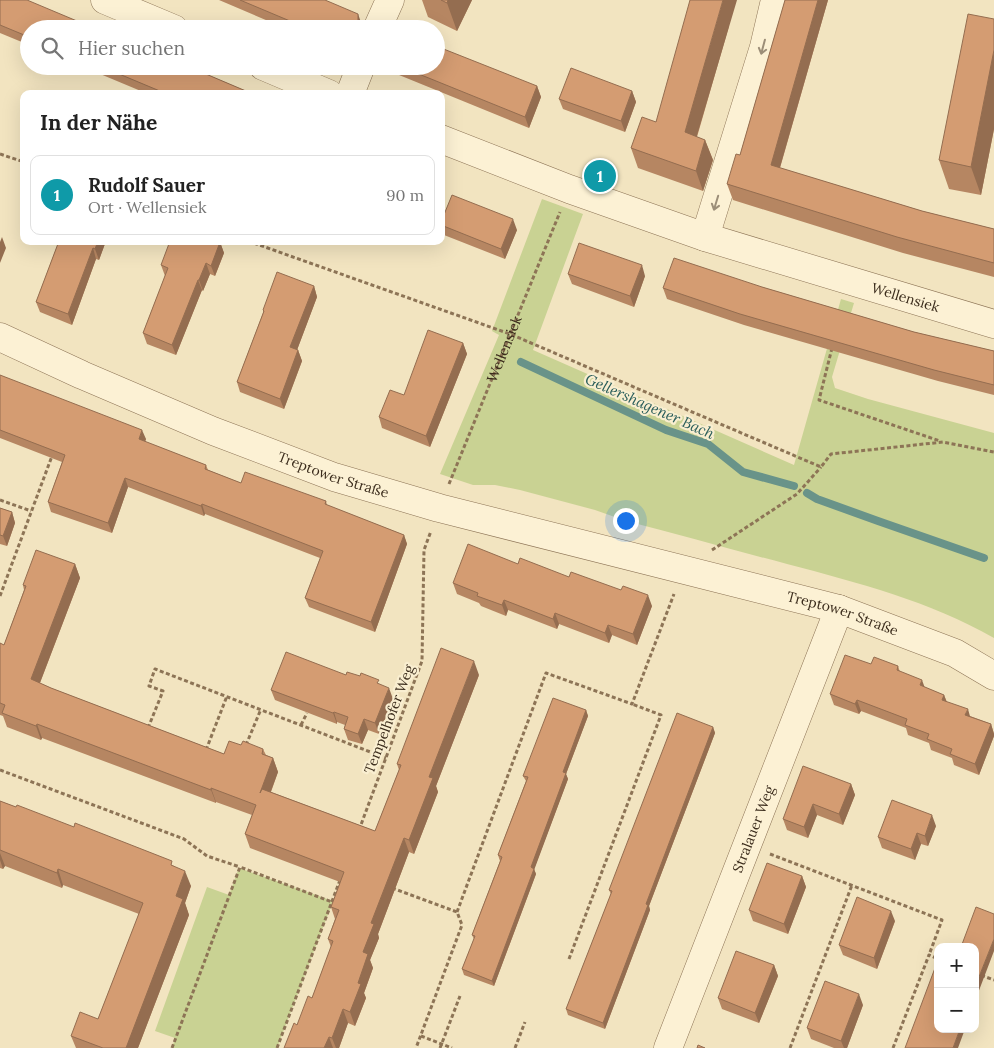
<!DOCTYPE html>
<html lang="de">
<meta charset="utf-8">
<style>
:root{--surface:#fff;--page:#f2f2f2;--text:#222;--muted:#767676;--line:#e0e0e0;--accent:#ea580c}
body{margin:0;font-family:Lora,serif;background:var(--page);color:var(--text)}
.controls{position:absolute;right:15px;bottom:15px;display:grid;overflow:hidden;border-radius:10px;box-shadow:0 5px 20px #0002}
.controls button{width:45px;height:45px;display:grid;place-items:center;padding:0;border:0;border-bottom:1px solid var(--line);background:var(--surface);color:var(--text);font:25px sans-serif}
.you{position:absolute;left:625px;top:520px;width:18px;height:18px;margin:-12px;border:4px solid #fff;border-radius:50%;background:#1a73e8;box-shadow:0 0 0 8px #1a73e833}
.badge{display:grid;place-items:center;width:32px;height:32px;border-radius:50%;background:var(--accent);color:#fff;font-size:16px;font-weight:700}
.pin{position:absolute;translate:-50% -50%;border:2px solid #fff;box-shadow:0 1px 5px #0006}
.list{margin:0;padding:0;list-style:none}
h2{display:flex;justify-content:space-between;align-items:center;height:65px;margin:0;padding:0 20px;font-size:21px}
h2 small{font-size:16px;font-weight:400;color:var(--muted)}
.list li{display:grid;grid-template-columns:32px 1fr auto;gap:15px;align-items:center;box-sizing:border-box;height:80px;margin:0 10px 10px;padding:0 10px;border:1px solid var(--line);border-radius:10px}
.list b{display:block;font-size:19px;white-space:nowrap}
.list p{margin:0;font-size:16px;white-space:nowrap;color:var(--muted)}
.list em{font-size:16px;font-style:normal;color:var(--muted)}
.icon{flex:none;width:28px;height:28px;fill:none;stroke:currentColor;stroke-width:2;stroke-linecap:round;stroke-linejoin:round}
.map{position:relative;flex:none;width:994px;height:1048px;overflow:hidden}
.search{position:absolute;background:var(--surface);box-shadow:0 5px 20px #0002;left:20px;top:20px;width:425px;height:55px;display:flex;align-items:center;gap:12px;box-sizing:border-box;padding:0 18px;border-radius:28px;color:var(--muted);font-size:19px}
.panel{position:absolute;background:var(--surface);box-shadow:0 5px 20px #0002;left:20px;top:90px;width:425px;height:155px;border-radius:10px}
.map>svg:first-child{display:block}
.park{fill:#c9d293}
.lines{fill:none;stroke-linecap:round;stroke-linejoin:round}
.stream{stroke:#699389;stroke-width:8}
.minor-casing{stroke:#8d7456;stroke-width:29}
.path{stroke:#8d7456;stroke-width:3;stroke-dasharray:4 2.5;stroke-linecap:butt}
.minor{stroke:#fcf1d4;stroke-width:28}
.wall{fill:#b68662}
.shaded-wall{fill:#946d50}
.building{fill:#d49c72;stroke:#946d50}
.oneway{stroke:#9c8e78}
.labels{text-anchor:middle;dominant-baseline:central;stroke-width:4.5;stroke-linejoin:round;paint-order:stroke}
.street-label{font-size:14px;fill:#3b2c1c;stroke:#f9eed0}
.water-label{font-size:15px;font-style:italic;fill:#295d5a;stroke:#f9eed0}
</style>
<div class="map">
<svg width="994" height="1048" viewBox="0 0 994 1048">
<rect width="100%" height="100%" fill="#f2e4c0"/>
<path class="park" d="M542 199 583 214 533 350 794 465 841 299 854 303 832 377 835 388 868 399 994 433V638C929 601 859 583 787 564 734 550 680 535 626 521L595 510 520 490 495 485H473L440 474 499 335 492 331Z
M239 868 333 901 277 1048H172L175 1038 155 1031 207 887 229 895Z"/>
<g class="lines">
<path class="stream" d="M521 362 666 430 708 444 743 472 794 486
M807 493 817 499 878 521 984 558"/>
<g class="minor-casing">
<g id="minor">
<path d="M105 0 174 29"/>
<path d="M377 29 390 0"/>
<path d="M263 66 329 94"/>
<path d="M350 94 361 66"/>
<path id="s2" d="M441 139 569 189 705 237 994 324"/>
<path d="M705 237 764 47 775 0"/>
<path id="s3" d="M0 337 82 375 213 431 334 477 439 508 839 609 955 653 994 676"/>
<path id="s4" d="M668 1048 839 609"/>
</g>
</g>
<g class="path">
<path d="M0 154 24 162"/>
<path d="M248 241 510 334 821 467 831 454 943 442 994 452"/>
<path d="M832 348 819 400 940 441"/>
<path id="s1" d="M449 484 560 212"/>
<path d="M0 500 31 511"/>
<path d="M712 550 797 494 821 467"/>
<path d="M0 596 52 456"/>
<path d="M301 725 307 713"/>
<path d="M148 728 163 691 149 686 155 669 386 758"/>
<path d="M246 745 261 709"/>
<path d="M206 750 227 696"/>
<path d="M0 770 184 839 207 856 240 867"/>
<path d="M359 830 422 661 424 550 431 531"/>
<path d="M770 854 942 920 929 955"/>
<path d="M392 888 457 912 462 925 416 1048"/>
<path d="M457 912 546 673 632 704 674 594"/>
<path d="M569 959 661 715 632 704"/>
<path d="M975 973 994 980"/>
<path d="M421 1036 452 1048"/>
<path d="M172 1048 240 867 332 902"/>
<path d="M277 1048 340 880"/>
<path d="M440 1048 460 996"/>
<path d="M515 1048 525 1022"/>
<path d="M790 1048 852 885"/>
<path d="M893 1048 929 955 938 959"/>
</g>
<use href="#minor" class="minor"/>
</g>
<path class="wall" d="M0 0 29 29V45L0 33Z
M219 0H325L362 25V29H287Z
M422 0H472L457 31 428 17Z
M785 0H828L780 168 922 211 994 229V277L903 253 733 200 727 184 740 155Z
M994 19V129L981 195 949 189 939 160Z
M729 26 697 137 705 140 713 160 703 191 638 168 631 148 656 122Z
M81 66H187L253 94H148Z
M377 66H436L537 86 541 97 529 128Z
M632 91 636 102 625 132 563 109 559 99Z
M441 222 517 230 505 259 444 235 441 228Z
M59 241H106L99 260 96 259 72 325 40 312 36 302Z
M220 242 224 253 215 276 210 274 203 291 202 290 176 355 147 344 143 333 165 276 161 265 179 243Z
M568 274 645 276 634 307 572 284Z
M314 286 317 297 297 350H298L302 361 284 409 240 392 237 382 263 313V310Z
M762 287 914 332 994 351V395L938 381 744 325 667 299 663 288Z
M463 343 467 354 430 447 382 428 379 417Z
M0 375 146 439 145 442 206 465 208 470 241 483 326 501 327 505 404 535 407 544 375 632 309 607 305 598 320 558 205 514 204 516 128 487 112 533 51 512 48 502 62 462 0 438Z
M0 508 12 512 15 523 7 546 0 544Z
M75 564 80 578 40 683 51 688 224 754 241 745 263 749 266 755 273 758 278 772 271 792 375 831 399 770 397 764 479 675 436 786 438 792 414 854 409 852 378 934 379 938 370 960 373 968 364 993 366 998 355 1026 348 1023 339 1048H284L312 998 331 947 328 939 335 919 331 907 340 882 250 848 245 834 252 815 216 802V803L42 738 41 740 7 727 3 716 0 715V643L4 645 24 590 23 585Z
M569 577 652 606 637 645 612 635 609 643 559 624 557 629 508 610 506 616 481 606 479 603 457 594 453 583Z
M871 664 898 666 900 672 924 687 944 695 947 702 970 716 991 724 994 734V736L979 775 954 765 952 758 931 750 929 743 908 735 906 728 861 711 859 714 834 705 830 694Z
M346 675 380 685 393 699 379 734 368 730 362 744 348 740 344 729 345 725 337 722V724L275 700 271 690Z
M586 710 588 716 566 774 568 779 534 869 536 874 494 986 464 975 462 969 474 939 472 935 500 861 498 855 526 781 523 776Z
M713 727 715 733 649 906 650 910 605 1029 568 1015 566 1009 611 894 609 890Z
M851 784 855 795 843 825 817 815 808 838 787 830 783 819Z
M0 801 174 866 191 886 185 903 189 915 138 1048H76L71 1036 98 1019 139 914 63 885 62 888 5 866 3 869 0 868Z
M936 826 928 846 921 844 915 860 882 848 878 837Z
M802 876 806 887 788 934 753 921 749 910Z
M895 921 877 969 843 955 839 945Z
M774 965 778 976 759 1023 722 1009 718 998Z
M863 1005 847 1048H834L811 1039 807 1028Z"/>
<path class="shaded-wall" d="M448 0H472L457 31 447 3Z
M723 0H737L692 152 685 132Z
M818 0H828L776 181 771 165Z
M358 14 362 25V29H361L358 20Z
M994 50V129L981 195 971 167Z
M537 86 541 97 529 128 525 117Z
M632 91 636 102 625 132 621 121Z
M705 140 713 160 703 191 696 171Z
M513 219 517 230 505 259 501 249Z
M2 237 6 248 0 263V242Z
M98 241H106L99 260 95 249Z
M220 242 224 253 215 276 211 266Z
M93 248 96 259 72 325 68 314Z
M206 263 210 274 203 291 199 280Z
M642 265 645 276 634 307 630 296Z
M198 280 202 290 176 355 172 345Z
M314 286 317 297 294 358 290 347Z
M463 343 467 354 430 447 426 436Z
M298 350 302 361 284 409 280 399Z
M142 430 146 439 142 449 139 439Z
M125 478 128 487 112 533 108 523Z
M202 504 205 514 204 516 201 506Z
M12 512 15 523 7 546 3 536Z
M404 535 407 544 375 632 371 622Z
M75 564 80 578 36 693 31 679Z
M648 595 652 606 637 645 633 634Z
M504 600 508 610 506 616 502 605Z
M555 613 559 624 557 629 553 619Z
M608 625 612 635 609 643 605 633Z
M474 661 479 675 436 786 438 792 414 854 409 840 429 777Z
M922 680 926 691 920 685Z
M389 688 393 699 379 734 375 723Z
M944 695 948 706 942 700Z
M857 700 861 711 859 714 855 704Z
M968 709 971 720 965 715Z
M586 710 588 716 566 774 568 779 533 873 531 867 563 772Z
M334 712 337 722V724L333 713Z
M364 719 368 730 362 744 358 734Z
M37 724 42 738 41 740 36 726Z
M991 724 994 734V736L979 775 975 764Z
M713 727 715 733 649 906 650 910 605 1029 603 1023 646 904Z
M273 758 278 772 265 807 260 793Z
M851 784 855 795 843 825 839 814Z
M211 788 216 802V803L211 790Z
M813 804 817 815 808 838 804 827Z
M932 815 936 826 928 846 925 836Z
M917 833 921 844 915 860 911 849Z
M404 838 409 852 378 934 379 938 370 960 373 968 364 993 366 998 355 1026 350 1012 358 983 363 952 371 923Z
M0 853 5 866 3 869 0 860Z
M58 869 63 885 62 888 57 873Z
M534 869 536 874 494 986 492 981Z
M185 871 191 886 185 903 189 915 138 1048H126L176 896Z
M802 876 806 887 788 934 784 924Z
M891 911 895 921 877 969 874 958Z
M994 939V951L975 1001V987Z
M774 965 778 976 759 1023 755 1013Z
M859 994 863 1005 847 1048H844L841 1041Z
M343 1009 348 1023 339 1048H336L332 1038Z
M960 1029H965L958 1048H953Z
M329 1037 333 1048H324Z"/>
<path class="building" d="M0 0H27L96 29H29V37L0 25Z
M240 0H325L358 14V20L360 27 362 29H309Z
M441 0H448L447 3Z
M690 0H723L685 132 705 140 696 171 631 148 642 117 656 122Z
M785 0H818L771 165 922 211 994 229V263L897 237 727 184 736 154 740 155Z
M968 14 994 19V50L971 167 939 160Z
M387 26 395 29H384Z
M436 46 537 86 525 117 399 66H436Z
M100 66H187L253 94H167Z
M571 68 632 91 621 121 559 99Z
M452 195 513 219 501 249 441 225V222Z
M59 241H98L95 249 93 248 68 314 36 302Z
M170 241H175L179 243 180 241H218L220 242 211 266 206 263 199 280H198L172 345 143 333 168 268 161 265Z
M579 243 642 265 630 296 568 274Z
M674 258 762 287 914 332 994 351V385L934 370 740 314 663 288Z
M277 272 314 286 290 347 298 350 280 399 237 382 264 311 263 310Z
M428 330 463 343 426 436 379 417 390 390 404 395Z
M0 375 142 430 139 439 206 465 205 469 241 483 245 472 326 501 325 504 404 535 371 622 305 598 323 551 202 504 201 506 125 478 108 523 48 502 65 455 0 430Z
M0 508 12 512 3 536 0 535Z
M468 544 518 564 520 558 569 577 571 572 621 590 623 586 648 595 633 634 608 625 605 633 555 613 553 619 504 600 502 605 477 596 478 593 453 583Z
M36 550 75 564 31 679 51 688 224 754 229 741 241 745 243 741 263 749 262 754 273 758 260 793 262 789 375 831 401 765 397 764 441 648 474 661 429 777 433 778 409 840 404 838 371 923 374 924 363 952 368 954 358 983 361 984 350 1012 343 1009 332 1038 329 1037 324 1048H284L294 1023 297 1025 308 996 312 998 333 941 328 939 339 910 331 907 344 872 245 834 256 805 211 788V790L37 724 36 726 2 713 5 705 0 703V643L4 645 26 586 23 585Z
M286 652 346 675 347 672 360 676 361 673 379 680 377 683 389 688 375 723 364 719 358 734 344 729 348 717 334 712 333 713 271 690Z
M845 655 871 664 874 657 898 666 897 670 922 680 920 685 944 695 942 700 968 709 965 715 991 724 975 764 950 754 952 749 927 739 929 734 905 725 907 719 857 700 855 704 830 694Z
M553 698 586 710 563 772 566 773 531 867 534 869 492 981 462 969 475 936 472 935 502 857 498 855 528 777 523 776Z
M677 713 713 727 646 904 648 905 603 1023 566 1009 612 891 609 890Z
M803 766 851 784 839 814 813 804 804 827 783 819Z
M892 800 932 815 925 836 917 833 911 849 878 837Z
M0 801 16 807 17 805 74 827 75 823 172 861 171 865 185 871 176 896 183 899 126 1048H103L71 1036 80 1012 98 1019 143 903 58 869 57 873 0 850Z
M767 863 802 876 784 924 749 910Z
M857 897 891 911 874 958 839 945Z
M976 907 994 914V939L975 987V947H961Z
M736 951 774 965 755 1013 718 998Z
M935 968 938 969V1029H960L953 1048H905Z
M825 981 859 994 841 1041 807 1028Z
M698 1045 705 1048H697Z"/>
<defs><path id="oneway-shaft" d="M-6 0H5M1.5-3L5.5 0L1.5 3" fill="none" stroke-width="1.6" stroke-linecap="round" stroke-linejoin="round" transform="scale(1.25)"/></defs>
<g class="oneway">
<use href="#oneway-shaft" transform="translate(763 47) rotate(105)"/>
<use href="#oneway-shaft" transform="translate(716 203) rotate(107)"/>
</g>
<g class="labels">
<g class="street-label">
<text stroke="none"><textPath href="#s2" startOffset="491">Wellensiek</textPath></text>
<text stroke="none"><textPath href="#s1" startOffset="146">Wellensiek</textPath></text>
<text stroke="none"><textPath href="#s3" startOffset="361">Treptower Straße</textPath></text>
<text stroke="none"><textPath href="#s3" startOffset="889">Treptower Straße</textPath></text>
<text transform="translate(389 719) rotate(-69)">Tempelhofer Weg</text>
<text stroke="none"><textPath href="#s4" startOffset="235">Stralauer Weg</textPath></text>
</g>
<g class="water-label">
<text transform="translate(650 406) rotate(24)">Gellershagener Bach</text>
</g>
</g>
</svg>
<div class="controls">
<button>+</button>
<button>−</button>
</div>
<div class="you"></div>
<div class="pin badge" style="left:600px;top:176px;background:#0f9aa8">1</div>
<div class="search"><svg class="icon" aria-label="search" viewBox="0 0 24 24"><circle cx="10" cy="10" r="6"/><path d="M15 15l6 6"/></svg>Hier suchen</div>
<section class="panel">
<h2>In der Nähe<small></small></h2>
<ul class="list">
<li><span class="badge" style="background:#0f9aa8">1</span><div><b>Rudolf Sauer</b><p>Ort · Wellensiek</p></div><em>90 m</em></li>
</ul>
</section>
</div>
